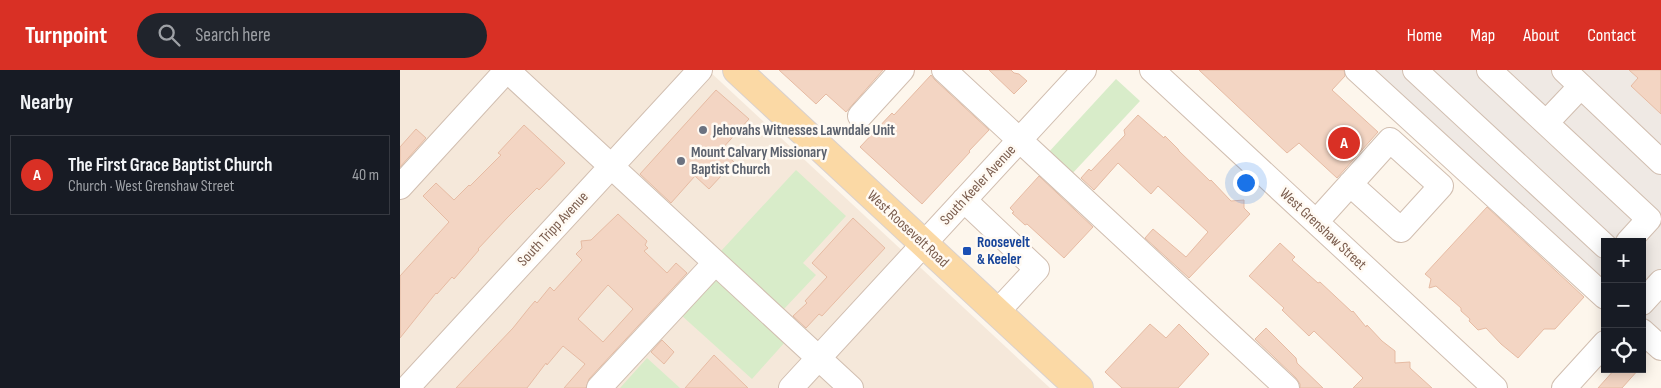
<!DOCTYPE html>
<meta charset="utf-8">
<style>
:root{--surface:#171b24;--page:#20242c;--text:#f1f3f6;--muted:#9ea1a6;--line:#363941;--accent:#d93025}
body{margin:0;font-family:"Sofia Sans Condensed",sans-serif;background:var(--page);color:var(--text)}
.controls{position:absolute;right:15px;bottom:15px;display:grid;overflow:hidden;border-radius:0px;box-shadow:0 2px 12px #0003}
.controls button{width:45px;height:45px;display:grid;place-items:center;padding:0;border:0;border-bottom:1px solid var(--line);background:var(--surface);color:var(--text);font:25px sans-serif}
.you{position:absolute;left:845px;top:112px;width:18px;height:18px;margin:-12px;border:4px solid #fff;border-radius:50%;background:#1a73e8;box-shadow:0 0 0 8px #1a73e833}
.badge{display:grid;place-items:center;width:32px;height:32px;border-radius:50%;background:var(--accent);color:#fff;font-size:16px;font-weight:700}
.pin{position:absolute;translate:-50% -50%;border:2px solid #fff;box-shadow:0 1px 5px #0006}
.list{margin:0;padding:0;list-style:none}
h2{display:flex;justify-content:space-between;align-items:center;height:65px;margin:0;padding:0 20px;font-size:21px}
h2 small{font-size:16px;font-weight:400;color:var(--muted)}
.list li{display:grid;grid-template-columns:32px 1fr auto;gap:15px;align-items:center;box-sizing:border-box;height:80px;margin:0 10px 10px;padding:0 10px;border:1px solid var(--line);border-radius:0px}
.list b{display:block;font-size:19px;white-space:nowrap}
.list p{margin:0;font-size:16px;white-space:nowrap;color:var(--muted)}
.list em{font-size:16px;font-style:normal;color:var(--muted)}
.icon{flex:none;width:28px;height:28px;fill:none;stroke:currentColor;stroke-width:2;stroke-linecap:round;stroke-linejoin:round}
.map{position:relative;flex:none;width:1261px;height:318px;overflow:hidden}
header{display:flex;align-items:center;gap:30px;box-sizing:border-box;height:70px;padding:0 25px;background:var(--accent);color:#fff}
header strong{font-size:24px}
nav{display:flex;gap:28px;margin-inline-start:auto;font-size:18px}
.search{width:350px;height:45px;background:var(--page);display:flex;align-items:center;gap:12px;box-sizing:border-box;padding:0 18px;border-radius:28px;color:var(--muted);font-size:19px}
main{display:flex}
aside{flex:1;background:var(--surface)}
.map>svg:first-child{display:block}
.residential{fill:#f5e8da}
.industrial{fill:#efe9e4}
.green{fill:#d8ecc9}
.building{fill:#f3d5c3;stroke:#e6bba3;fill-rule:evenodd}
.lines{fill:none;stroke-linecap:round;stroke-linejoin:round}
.minor-casing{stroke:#d1beb0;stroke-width:26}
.major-casing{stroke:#dad1cd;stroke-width:30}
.minor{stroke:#fff;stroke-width:24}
.major{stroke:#fbd9a5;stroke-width:28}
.worship-dot{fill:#6b7280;stroke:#fffaf3;stroke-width:2}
.transit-dot{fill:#1a4fb4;stroke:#fffaf3;stroke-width:2}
.labels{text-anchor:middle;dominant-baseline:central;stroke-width:5;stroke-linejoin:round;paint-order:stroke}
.worship-label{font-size:15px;font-weight:bold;fill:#5b616d;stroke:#fffaf3;text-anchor:start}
.street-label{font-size:15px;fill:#7a5c4d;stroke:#fffaf3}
.transit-label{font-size:15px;font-weight:bold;fill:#164399;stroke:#fffaf3;text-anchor:start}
</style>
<header>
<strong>Turnpoint</strong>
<div class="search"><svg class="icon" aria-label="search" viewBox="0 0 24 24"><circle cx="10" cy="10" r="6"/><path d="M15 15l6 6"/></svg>Search here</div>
<nav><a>Home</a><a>Map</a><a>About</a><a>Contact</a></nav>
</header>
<main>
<aside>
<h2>Nearby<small></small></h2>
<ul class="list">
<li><span class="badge">A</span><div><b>The First Grace Baptist Church</b><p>Church · West Grenshaw Street</p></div><em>40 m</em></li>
</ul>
</aside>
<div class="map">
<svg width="1261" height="318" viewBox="0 0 1261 318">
<rect width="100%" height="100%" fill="#fdf6ec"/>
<path class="residential" d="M0 0H308L650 318H0Z"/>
<path class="industrial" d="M957 0H1261V278L1242 261V172H1205V227Z"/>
<path class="green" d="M716 9 740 31 670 106 647 84Z
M396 100 446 146 403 193 416 205 384 239 321 181Z
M315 208 386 271 352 309 281 245Z
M247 288 280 318H220Z"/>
<path class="building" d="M379 0H483L446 42 426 24 416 34Z
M589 0H611L614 3 619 4 627 11 614 24Z
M799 0H944L945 6 932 20 978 62 937 108 899 73 887 83Z
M1229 0H1261V44L1231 16 1238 8Z
M531 5 535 10 589 60 569 81 570 82 522 134 460 77 492 43 494 45Z
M316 20 349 49 321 80 334 92 309 119 295 106 271 133 240 104Z
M738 45 764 68 765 66 778 79 779 81 810 111 811 110 831 131 844 130V138L850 144 789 208 745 168 753 159 786 187 808 162 793 148 758 116 751 124 718 93 694 120 681 108 689 99 691 101 725 65 724 60Z
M124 55 165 93 139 120 137 118 107 148 78 179 79 180 54 209 52 207 37 224 36 223 0 268V206L49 152 23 126 36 113 54 130 69 115 70 116 101 85 98 83Z
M16 59 26 68 0 97V77Z
M639 106 693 157 664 188 627 154 625 155 612 143 614 142 610 138Z
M1087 137 1184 227 1155 259H1144L1118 288 1101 274 1086 258 1078 260 1069 251 1070 249 1061 241V238L1036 216 1029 218 1031 209 1025 204Z
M218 144 247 171 245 175 248 178 244 181 267 203 276 193 287 203 189 309 186 318H164L185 294 163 276 147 295 146 293 127 318H56L113 258 129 238 135 231 137 233 150 217 154 221 182 190 176 184 182 178 181 171 191 170ZM208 215 233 239 203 272 178 249Z
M453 148 485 178 422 246 419 244 406 258 393 246 407 233 405 231 427 207 412 193Z
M880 173 895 187 892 190 918 213 920 212 952 242 953 241 966 257 967 255 982 271 995 281V293L1010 292V298L1032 318H953L963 308 914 261 909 266 882 240 884 238 849 206Z
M750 254 766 268 779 254 809 284 778 318H722L705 302Z
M866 258 896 288 897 293 923 318H900V314L896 308 855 269Z
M262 270 274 282 264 294 251 282Z
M314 285 348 318H285Z
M1215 299H1239L1222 318H1198Z"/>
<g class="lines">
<g class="minor-casing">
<path id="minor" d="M107 0 451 318
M544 0 887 318
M752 0 1095 318
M957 0 1205 227
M1015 0 1205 176
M1089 0 1249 149 1228 172
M1164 0 1261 92
M460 46 502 0
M1146 53 1181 16
M0 117 107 0
M564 130 637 199 597 242
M916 152 990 70 1041 116 1001 160 950 114
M1242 233 1261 212
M1242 261 1261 278
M7 318 300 0
M199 318 315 193
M391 318 684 0
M1164 318 1205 273"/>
</g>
<g class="major-casing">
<path id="major" d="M337 0 679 318"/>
</g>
<use href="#minor" class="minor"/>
<use href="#major" class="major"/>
</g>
<g class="worship-dot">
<circle cx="303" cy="60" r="5"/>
<circle cx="281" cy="91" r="5"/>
</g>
<rect class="transit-dot" x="562" y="176" width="10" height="10" rx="2.5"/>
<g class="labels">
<g class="worship-label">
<text x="313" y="60">Jehovahs Witnesses Lawndale Unit</text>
<text x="291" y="82">Mount Calvary Missionary<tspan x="291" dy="17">Baptist Church</tspan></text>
</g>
<g class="street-label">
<text transform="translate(578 115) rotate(-47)">South Keeler Avenue</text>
<text transform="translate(153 159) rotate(-47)">South Tripp Avenue</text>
<text transform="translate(508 159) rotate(43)">West Roosevelt Road</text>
<text transform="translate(923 159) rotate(43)">West Grenshaw Street</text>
</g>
<g class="transit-label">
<text x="577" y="172">Roosevelt<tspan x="577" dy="17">&amp; Keeler</tspan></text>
</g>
</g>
</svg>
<div class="controls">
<button>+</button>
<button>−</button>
<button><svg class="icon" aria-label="locate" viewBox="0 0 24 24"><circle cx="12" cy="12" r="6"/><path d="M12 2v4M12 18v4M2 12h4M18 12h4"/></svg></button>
</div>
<div class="you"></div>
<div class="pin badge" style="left:944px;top:73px">A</div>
</div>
</main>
